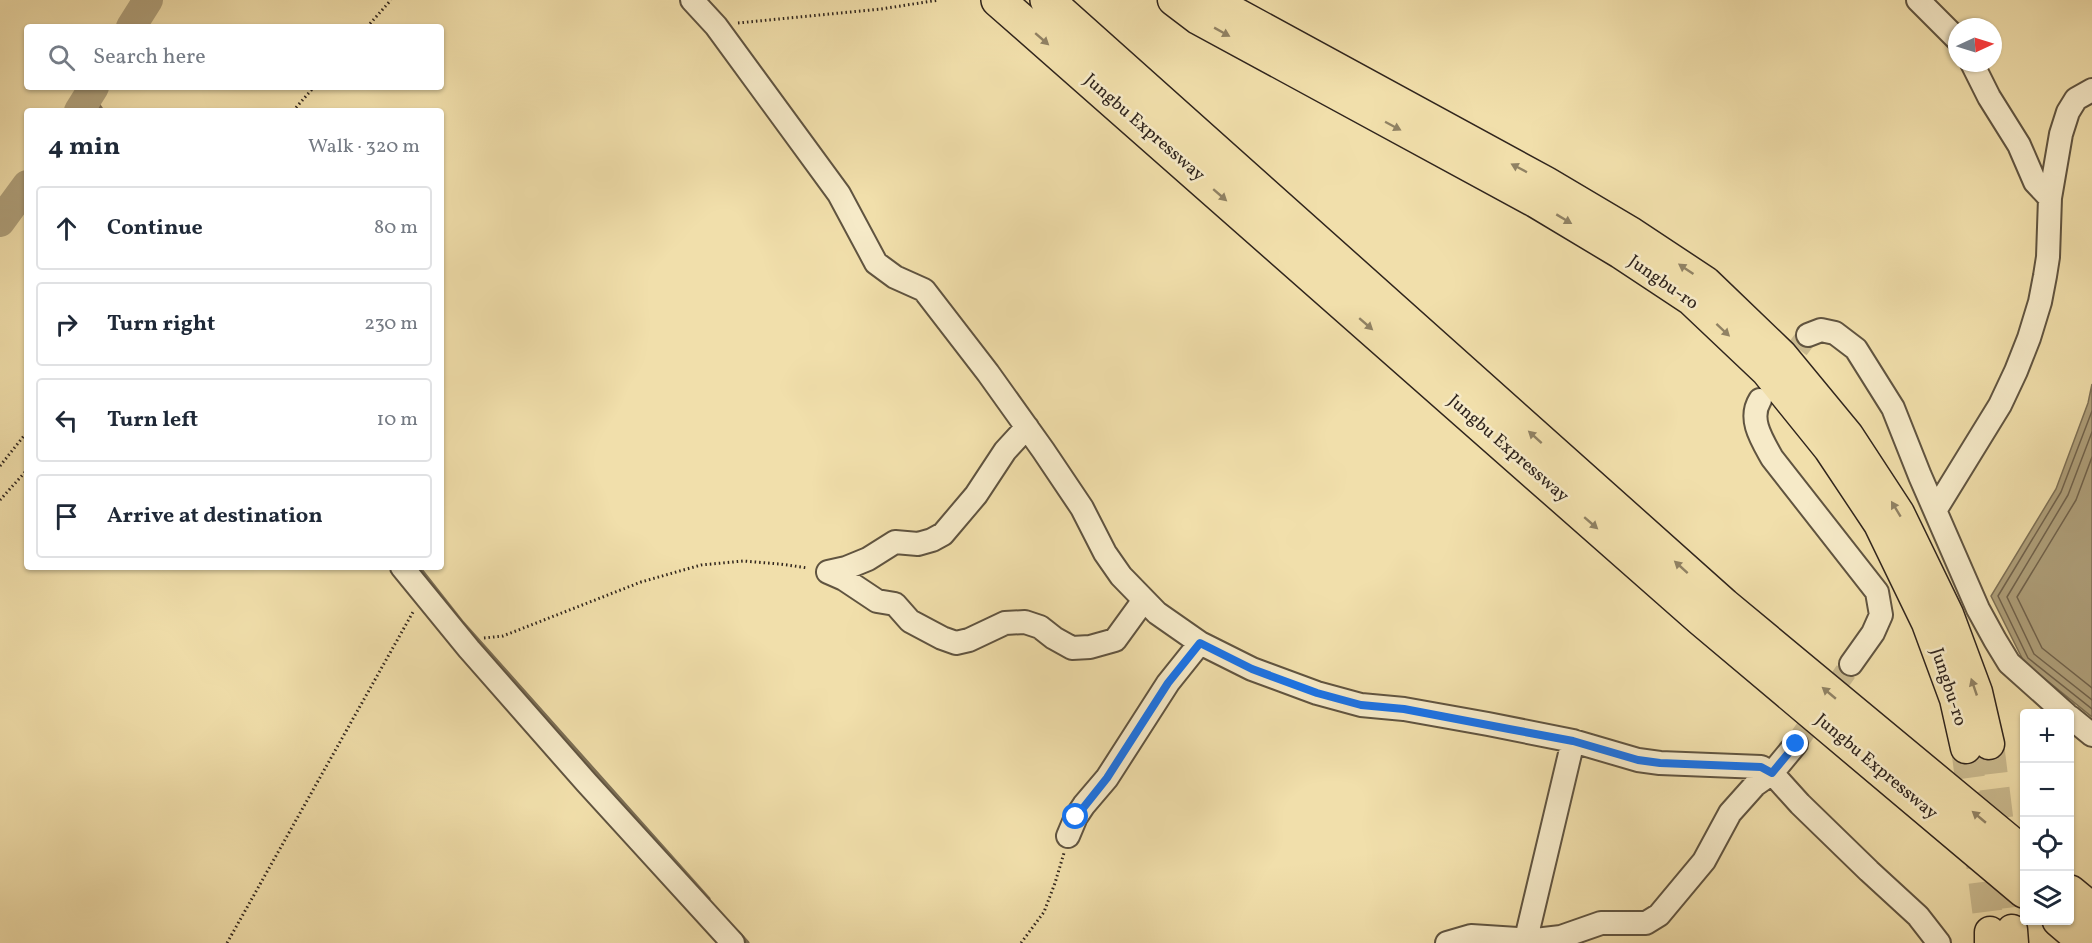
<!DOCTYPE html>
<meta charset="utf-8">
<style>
:root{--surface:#fff;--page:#f2f2f3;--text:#1f2937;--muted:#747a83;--line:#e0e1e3}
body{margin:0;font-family:Vollkorn,serif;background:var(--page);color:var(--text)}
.controls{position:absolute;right:18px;bottom:18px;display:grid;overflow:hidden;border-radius:6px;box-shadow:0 2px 4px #0004}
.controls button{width:54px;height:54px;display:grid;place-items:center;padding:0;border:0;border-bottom:2px solid var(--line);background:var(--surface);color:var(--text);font:30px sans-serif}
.compass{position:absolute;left:1948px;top:18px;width:54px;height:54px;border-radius:50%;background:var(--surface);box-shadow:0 2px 4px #0004;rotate:86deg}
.stop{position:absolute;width:18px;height:18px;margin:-14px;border:4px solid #1a73e8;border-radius:50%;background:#fff}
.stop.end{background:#1a73e8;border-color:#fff;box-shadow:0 2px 6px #0008}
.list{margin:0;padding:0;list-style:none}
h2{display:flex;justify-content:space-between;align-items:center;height:78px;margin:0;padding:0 24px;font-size:26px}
h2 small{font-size:20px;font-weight:400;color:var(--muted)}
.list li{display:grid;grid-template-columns:39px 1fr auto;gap:18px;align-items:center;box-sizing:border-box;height:84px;margin:0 12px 12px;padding:0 12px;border:2px solid var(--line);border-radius:6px}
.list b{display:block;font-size:22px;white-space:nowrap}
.list em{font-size:20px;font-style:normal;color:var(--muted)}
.icon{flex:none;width:33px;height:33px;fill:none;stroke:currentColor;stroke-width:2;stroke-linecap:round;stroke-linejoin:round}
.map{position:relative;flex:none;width:2092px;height:943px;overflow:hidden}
.search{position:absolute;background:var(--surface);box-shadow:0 2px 4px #0004;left:24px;top:24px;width:420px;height:66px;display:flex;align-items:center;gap:15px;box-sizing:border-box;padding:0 21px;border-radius:6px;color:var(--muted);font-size:22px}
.panel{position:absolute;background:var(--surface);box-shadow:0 2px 4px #0004;left:24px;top:108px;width:420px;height:462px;border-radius:6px}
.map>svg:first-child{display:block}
.water{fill:#afa07b;stroke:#7c6f55;stroke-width:1.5}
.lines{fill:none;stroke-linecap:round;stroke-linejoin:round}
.shore{stroke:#70624c;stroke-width:1.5}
.stream{stroke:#7c6f55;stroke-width:5}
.river{stroke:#afa07b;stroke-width:30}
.minor-tunnel{stroke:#caba8f;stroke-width:22;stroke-dasharray:22 11;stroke-linecap:butt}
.major-tunnel{stroke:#caba8f;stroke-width:30;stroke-dasharray:30 15;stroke-linecap:butt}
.minor-casing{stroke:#605440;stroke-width:26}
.major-casing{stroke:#30251d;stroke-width:33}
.highway-casing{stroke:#30251d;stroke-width:36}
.path{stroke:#30251d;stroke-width:3;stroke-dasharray:1.5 3;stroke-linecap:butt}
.minor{stroke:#f6eac8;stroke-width:22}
.major{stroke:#f1dfab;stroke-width:30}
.highway{stroke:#f1dfab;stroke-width:33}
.oneway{fill:#908264}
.route{stroke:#1a73e8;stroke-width:8}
.labels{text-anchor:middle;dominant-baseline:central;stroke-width:5;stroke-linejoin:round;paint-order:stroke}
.street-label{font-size:18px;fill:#30251d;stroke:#f6eac8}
</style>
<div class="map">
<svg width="2092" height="943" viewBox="0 0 2092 943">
<rect width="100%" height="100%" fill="#f1dfab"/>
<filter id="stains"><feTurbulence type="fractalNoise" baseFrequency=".00333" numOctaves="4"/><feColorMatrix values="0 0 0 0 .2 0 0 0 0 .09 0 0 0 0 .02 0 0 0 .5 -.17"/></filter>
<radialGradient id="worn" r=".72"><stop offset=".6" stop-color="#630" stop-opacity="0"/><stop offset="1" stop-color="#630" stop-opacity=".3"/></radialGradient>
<path class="water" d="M2092 384V717L2024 662 1991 596 2056 489 2088 403Z"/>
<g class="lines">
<path class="shore" d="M2092 411 2061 492 1998 596 2028 658 2092 709
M2092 432 2068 495 2007 597 2034 654 2092 700
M2092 457 2076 500 2017 597 2042 648 2092 688"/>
<path class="stream" d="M90 94 102 111
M418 567 462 623 708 899
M738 933 747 943"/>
<path class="river" d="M131 27 148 0
M79 111 94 87
M0 222 27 185"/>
<path class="minor-tunnel" d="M1778 375 1808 335
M1796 744 1851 664"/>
<path class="major-tunnel" d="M1989 744 2012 930
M1966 748 1990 932"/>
<g class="minor-casing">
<path id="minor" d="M692 0 716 26 839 194 876 263 895 277 924 290 988 373 1043 450 1082 508 1105 553 1121 576 1157 613 1200 643 1252 669 1317 693 1361 705 1404 709 1488 724 1573 741 1638 760 1660 763 1761 767 1772 773 1800 804 1869 871 1918 916 1939 943
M1918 0 1957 39
M1972 63 1989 97 2019 145 2035 182 2050 198
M1808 335 1821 330 1835 333 1856 349 1893 408 1920 476 1978 609 1995 640 2009 663 2066 714
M1760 400C1748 419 1762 440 1772 458L1877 592 1881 615 1873 633 1851 664
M1936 509 2000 405 2016 371 2029 338 2040 302 2045 276 2048 257 2050 198 2061 134 2068 112 2076 99 2092 90
M402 567 469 649 586 782 733 943
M828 572 844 579 877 601 895 604 910 621 942 638 956 643 969 640 1005 623 1025 622 1040 627 1054 638 1072 648 1090 647 1115 640 1144 600
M828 572 846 568 868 559 895 542 918 544 932 540 943 534 976 495 1005 451 1027 427
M2070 717 2092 735
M1068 836 1076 817 1084 805 1107 778 1168 683 1200 643
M1447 943 1471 936 1535 940 1561 937 1601 923H1646L1659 915 1704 861 1730 813 1755 785 1772 773 1796 744
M1525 943 1573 741"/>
</g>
<g class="major-casing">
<path id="major" d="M1173 0 1198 19 1535 202 1620 253 1691 300 1766 371 1829 449 1879 524 1927 623 1955 699 1966 748
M1212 0 1546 182 1632 233 1706 282 1782 355 1848 435 1899 513 1948 614 1977 692 1989 744
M2012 930 2013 943
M1990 932V943"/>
</g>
<g class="highway-casing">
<path id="highway" d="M998 0 1701 619 2024 891
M1047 0 1724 605 2024 854
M2070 892 2092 910
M2059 920 2086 943"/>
</g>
<path class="path" d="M738 23 881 9 939 0
M367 27 391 0
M293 111 314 87
M0 466 27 432
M0 500 27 470
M484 638 503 636 641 582 701 565 743 561 780 564 808 568
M227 943 413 612
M1021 943 1044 912 1055 883 1064 853"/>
<use href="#minor" class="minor"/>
<use href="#major" class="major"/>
<use href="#highway" class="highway"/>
</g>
<defs><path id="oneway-solid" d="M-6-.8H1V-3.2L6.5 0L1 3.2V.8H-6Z" transform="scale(1.5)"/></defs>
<g class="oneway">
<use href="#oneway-solid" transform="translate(1222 32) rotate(29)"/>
<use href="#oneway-solid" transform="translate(1042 39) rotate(41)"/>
<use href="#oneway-solid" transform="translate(1393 126) rotate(28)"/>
<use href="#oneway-solid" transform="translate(1519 168) rotate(-152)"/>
<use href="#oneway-solid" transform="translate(1220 195) rotate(41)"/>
<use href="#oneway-solid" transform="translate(1564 219) rotate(31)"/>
<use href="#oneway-solid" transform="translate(1686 269) rotate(-146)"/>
<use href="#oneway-solid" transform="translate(1366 324) rotate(41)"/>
<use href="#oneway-solid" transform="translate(1723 330) rotate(43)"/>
<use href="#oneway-solid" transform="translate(1535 437) rotate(-138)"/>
<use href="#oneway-solid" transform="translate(1896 509) rotate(-121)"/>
<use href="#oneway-solid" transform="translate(1591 523) rotate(41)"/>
<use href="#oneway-solid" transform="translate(1681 567) rotate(-138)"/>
<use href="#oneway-solid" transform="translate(1974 687) rotate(-109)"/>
<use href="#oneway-solid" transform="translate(1829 693) rotate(-140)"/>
<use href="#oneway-solid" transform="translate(1979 817) rotate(-140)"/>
</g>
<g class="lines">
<path class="route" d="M1076 817 1107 778 1168 683 1200 643 1252 669 1317 693 1361 705 1404 709 1509 729 1573 741 1638 760 1660 763 1761 767 1772 773 1796 744"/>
</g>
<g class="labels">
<g class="street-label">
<text transform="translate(1144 128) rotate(41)">Jungbu Expressway</text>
<text transform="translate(1663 283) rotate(35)">Jungbu-ro</text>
<text transform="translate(1508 449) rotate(41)">Jungbu Expressway</text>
<text transform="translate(1948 687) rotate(72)">Jungbu-ro</text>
<text transform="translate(1876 767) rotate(40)">Jungbu Expressway</text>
</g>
</g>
<rect width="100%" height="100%" filter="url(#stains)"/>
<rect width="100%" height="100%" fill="url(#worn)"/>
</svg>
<div class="controls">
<button>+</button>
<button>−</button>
<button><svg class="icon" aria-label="locate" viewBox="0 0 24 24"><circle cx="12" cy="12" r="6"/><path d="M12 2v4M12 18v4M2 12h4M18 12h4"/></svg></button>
<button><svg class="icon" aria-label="layers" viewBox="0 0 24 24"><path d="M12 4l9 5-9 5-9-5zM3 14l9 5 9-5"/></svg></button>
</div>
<svg class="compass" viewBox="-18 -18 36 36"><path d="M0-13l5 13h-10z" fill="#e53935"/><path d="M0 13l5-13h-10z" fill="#747a83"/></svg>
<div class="stop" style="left:1076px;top:817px"></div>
<div class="stop end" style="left:1796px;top:744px"></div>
<div class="search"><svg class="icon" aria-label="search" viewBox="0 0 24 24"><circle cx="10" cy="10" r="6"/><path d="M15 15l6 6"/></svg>Search here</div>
<section class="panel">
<h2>4 min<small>Walk · 320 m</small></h2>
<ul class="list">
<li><svg class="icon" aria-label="ahead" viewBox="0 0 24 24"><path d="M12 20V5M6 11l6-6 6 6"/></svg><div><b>Continue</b></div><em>80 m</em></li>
<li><svg class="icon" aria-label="right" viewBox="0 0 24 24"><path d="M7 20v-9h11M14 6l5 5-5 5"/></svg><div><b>Turn right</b></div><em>230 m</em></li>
<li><svg class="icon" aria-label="left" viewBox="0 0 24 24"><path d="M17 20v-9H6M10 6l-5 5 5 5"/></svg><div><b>Turn left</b></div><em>10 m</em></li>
<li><svg class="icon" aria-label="arrive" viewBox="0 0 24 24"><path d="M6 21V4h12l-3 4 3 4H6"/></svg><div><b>Arrive at destination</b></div></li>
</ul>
</section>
</div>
